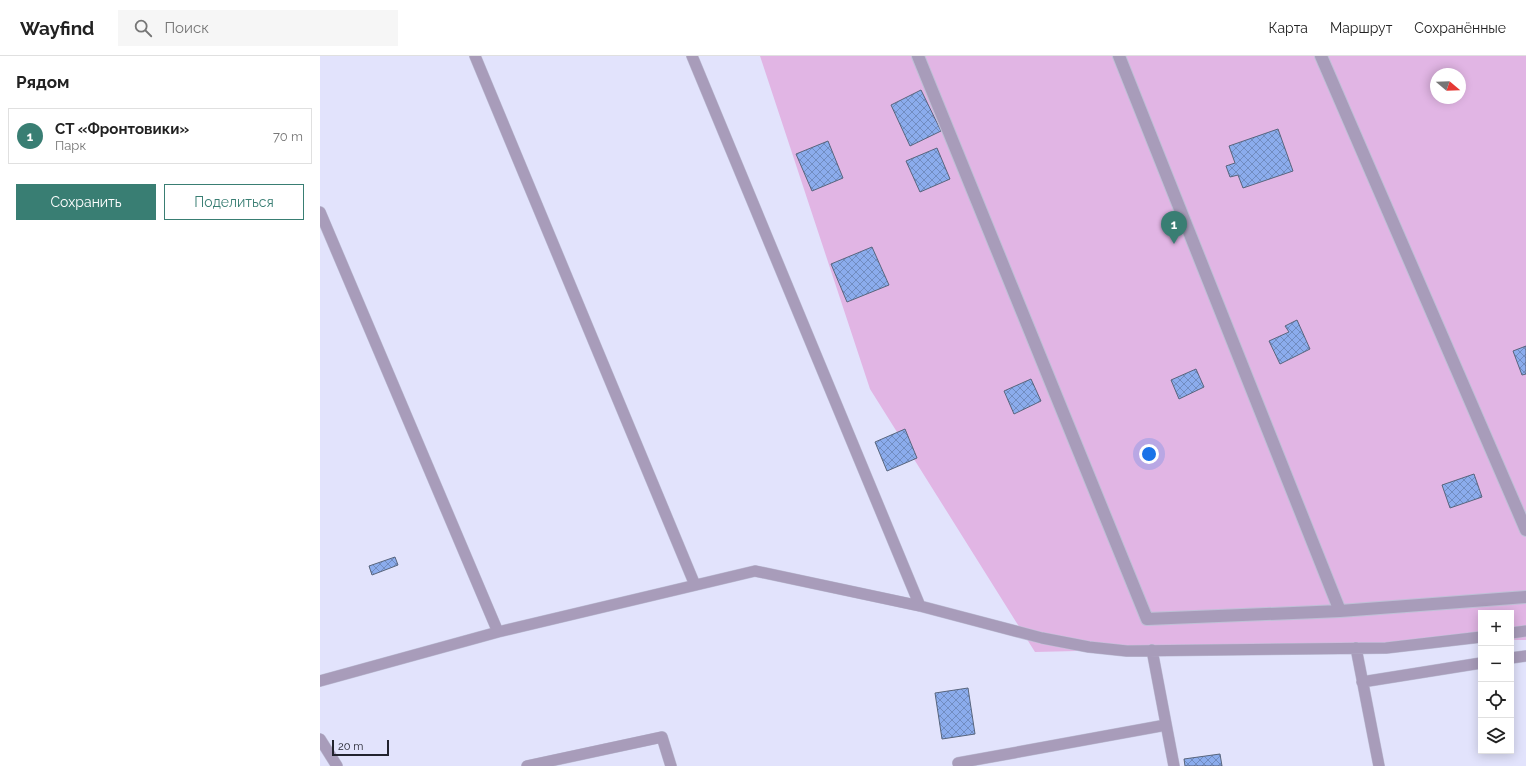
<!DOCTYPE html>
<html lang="ru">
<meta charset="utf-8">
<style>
:root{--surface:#fff;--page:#f6f6f6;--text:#222;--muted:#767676;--line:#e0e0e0;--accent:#397e73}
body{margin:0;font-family:Raleway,sans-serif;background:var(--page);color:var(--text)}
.controls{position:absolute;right:12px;bottom:12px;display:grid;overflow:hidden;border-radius:0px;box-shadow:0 2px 10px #0003}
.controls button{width:36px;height:36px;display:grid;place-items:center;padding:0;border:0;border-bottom:1px solid var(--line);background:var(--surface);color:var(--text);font:20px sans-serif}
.compass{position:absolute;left:1110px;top:12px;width:36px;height:36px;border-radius:50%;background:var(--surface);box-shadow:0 2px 10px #0003;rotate:109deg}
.scale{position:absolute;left:12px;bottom:10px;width:57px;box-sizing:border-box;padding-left:4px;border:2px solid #22232e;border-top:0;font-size:11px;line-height:14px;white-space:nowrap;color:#22232e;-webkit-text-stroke:3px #e2e3fc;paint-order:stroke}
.you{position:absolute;left:829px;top:398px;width:14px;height:14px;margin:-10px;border:3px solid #fff;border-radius:50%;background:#1a73e8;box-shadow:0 0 0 6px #1a73e833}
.badge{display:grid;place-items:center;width:26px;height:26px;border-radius:50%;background:var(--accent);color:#fff;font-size:13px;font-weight:700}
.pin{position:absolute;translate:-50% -33px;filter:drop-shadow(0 1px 2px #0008)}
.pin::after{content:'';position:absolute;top:21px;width:14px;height:12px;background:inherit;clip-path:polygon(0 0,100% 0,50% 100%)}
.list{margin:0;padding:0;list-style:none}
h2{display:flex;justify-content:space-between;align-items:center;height:52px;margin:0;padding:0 16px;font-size:17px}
h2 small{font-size:13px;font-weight:400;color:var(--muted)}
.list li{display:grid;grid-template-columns:26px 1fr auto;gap:12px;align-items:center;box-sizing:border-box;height:56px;margin:0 8px 8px;padding:0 8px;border:1px solid var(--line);border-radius:0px}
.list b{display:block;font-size:15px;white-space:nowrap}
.list p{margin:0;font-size:13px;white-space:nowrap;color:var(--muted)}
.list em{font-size:13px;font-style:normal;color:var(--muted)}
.actions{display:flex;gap:8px;padding:12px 16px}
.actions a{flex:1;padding:9px 0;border:1px solid var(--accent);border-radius:0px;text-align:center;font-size:14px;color:var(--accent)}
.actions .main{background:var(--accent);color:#fff}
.icon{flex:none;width:22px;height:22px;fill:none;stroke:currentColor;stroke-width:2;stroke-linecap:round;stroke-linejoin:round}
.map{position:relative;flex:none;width:1206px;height:710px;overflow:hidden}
header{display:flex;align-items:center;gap:24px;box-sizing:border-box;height:56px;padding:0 20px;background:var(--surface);border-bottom:1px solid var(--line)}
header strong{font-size:19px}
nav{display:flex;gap:22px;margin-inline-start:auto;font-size:14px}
.search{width:280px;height:36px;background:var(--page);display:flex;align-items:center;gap:10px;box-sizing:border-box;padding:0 14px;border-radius:0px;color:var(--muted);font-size:15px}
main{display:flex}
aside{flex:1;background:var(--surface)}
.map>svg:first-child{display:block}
.green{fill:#e1b5e4;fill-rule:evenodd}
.building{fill:url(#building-cross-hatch);stroke:#58657d}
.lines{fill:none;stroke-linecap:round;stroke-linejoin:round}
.lane-casing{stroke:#bfc0d7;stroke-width:12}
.street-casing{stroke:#bfc0d7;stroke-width:14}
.lane{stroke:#a89cba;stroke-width:11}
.street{stroke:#a89cba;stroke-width:12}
</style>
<header>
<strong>Wayfind</strong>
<div class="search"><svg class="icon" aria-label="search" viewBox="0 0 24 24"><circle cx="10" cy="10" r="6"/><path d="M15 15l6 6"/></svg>Поиск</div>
<nav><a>Карта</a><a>Маршрут</a><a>Сохранённые</a></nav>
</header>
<main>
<aside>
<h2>Рядом<small></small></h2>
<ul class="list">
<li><span class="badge">1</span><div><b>СТ «Фронтовики»</b><p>Парк</p></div><em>70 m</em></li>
</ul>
<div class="actions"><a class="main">Сохранить</a><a>Поделиться</a></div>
</aside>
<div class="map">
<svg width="1206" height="710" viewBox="0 0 1206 710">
<defs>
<pattern id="building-cross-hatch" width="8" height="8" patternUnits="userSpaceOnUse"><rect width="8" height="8" fill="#8baced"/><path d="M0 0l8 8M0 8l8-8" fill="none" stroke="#718cc0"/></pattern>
</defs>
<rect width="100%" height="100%" fill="#e2e3fc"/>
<path class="green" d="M440 0H1206V584H1191V557H1161V585L715 596 550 333ZM1116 18H1140V42H1116Z"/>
<path class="building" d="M601 34 621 75 590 90 571 49Z
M958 73 973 115 923 132 918 119 910 121 906 110 915 107 909 90Z
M508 85 523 122 492 135 476 98Z
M617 92 630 123 600 136 586 105Z
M552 191 569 229 527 246 511 208Z
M977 264 990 293 960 308 949 285 969 276 965 270Z
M1206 290V318L1202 319 1193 295Z
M876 313 884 331 859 343 851 324Z
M711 323 721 345 694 358 684 335Z
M585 373 597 402 567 415 555 386Z
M1154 418 1162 441 1130 452 1122 429Z
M75 501 78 509 52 519 49 510Z
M648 632 655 678 622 683 615 637Z
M900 698 902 710H865L864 703Z"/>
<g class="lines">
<g class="lane-casing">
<path id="lane" d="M155 0 375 529
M372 0 600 550
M0 156 178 576
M1191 577 1206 575
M1036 592 1059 710
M832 594 854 710
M1191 602 1206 600
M0 625 178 576 435 515 600 550 722 582 769 591 807 595 1066 592 1161 581
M1042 626 1161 607
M0 683 17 710
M207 710 342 681 351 710
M639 710 638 707 846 669"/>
</g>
<g class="street-casing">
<path id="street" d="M598 0 827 563 1020 555 1206 541
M799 0 1020 555
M1001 0 1206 474"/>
</g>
<use href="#lane" class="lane"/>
<use href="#street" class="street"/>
</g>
</svg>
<div class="controls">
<button>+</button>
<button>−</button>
<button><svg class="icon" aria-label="locate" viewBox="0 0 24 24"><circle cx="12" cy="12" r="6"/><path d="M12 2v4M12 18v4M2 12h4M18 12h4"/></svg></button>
<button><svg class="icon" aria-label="layers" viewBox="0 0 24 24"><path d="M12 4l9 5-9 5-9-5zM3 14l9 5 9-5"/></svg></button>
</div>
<svg class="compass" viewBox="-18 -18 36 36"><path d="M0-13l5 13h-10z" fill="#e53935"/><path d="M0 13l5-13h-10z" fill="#767676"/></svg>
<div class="scale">20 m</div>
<div class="you"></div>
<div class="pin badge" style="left:854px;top:188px">1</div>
</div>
</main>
